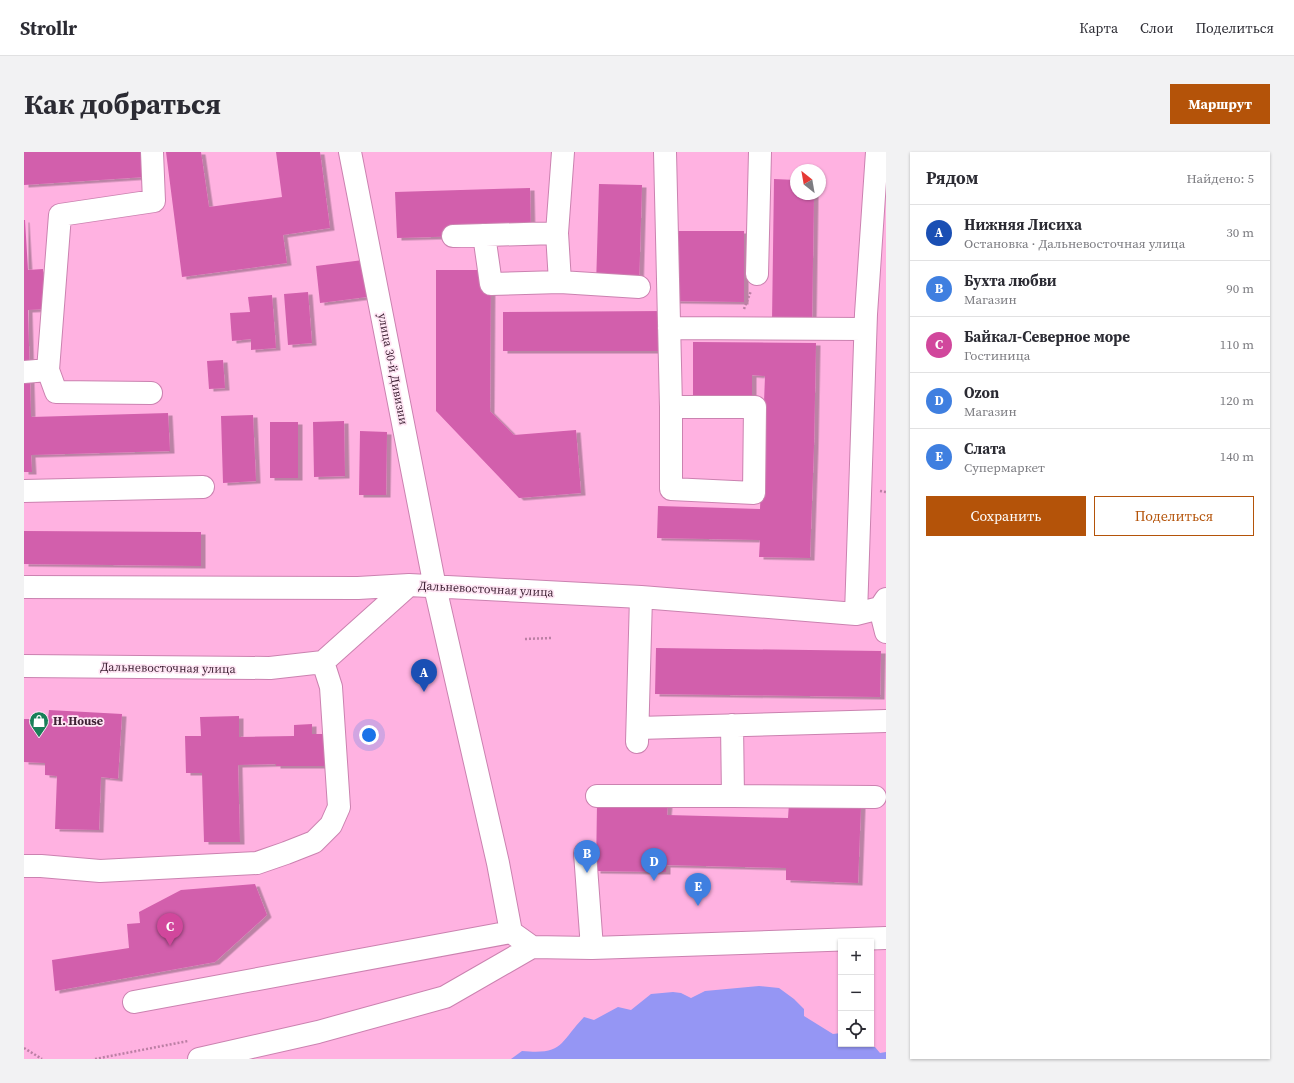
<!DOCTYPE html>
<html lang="ru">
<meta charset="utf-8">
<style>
:root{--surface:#fff;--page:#f2f2f3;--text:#2b2b33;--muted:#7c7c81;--line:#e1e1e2;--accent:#b45309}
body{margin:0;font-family:"Source Serif 4",serif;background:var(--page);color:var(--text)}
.controls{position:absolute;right:12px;bottom:12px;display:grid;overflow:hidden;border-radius:0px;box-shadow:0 1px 3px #0004}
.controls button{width:36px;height:36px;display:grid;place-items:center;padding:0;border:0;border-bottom:1px solid var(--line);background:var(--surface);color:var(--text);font:20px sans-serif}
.compass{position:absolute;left:766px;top:12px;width:36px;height:36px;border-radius:50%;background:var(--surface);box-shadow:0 1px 3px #0004;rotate:329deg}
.you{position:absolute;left:345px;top:583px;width:14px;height:14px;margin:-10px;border:3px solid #fff;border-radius:50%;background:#1a73e8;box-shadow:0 0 0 6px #1a73e833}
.badge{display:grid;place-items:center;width:26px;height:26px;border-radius:50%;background:var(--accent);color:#fff;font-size:13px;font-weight:700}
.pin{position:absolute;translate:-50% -33px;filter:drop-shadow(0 1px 2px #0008)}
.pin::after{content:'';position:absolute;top:21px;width:14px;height:12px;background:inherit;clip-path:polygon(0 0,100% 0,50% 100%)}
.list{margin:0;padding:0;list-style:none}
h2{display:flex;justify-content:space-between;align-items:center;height:52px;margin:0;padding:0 16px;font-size:17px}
h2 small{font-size:13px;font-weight:400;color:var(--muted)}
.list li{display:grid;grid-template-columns:26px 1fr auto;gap:12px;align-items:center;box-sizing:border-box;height:56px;padding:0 16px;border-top:1px solid var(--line)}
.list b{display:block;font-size:15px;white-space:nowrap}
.list p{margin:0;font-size:13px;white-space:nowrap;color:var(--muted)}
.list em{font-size:13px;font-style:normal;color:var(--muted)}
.actions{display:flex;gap:8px;padding:12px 16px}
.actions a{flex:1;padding:9px 0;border:1px solid var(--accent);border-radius:0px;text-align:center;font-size:14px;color:var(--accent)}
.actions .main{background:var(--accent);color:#fff}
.icon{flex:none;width:22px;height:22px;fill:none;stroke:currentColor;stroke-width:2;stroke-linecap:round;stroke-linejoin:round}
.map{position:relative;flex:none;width:862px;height:907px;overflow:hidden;border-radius:0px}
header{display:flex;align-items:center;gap:24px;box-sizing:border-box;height:56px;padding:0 20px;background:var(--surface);border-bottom:1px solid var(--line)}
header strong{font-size:19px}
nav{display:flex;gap:22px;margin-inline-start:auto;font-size:14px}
.intro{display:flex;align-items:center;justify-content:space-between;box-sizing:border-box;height:96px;padding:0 24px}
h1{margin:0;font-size:28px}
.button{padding:10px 18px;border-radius:0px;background:var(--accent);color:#fff;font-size:14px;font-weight:700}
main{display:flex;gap:24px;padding:0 24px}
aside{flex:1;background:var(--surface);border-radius:0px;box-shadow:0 1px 3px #0004}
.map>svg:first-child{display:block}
.water{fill:#9596f4}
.building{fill:#d25fac;filter:url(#shadow)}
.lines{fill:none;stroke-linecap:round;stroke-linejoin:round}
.minor-casing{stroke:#cb82b0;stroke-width:24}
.path{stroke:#bb7fa4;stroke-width:2.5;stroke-dasharray:2 2;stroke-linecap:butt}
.minor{stroke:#fff;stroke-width:22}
.labels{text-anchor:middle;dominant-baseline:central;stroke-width:3.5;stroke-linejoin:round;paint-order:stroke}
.street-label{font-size:12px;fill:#3f2235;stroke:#ffe7f5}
.poi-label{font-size:12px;font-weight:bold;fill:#3f2235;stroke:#ffe7f5;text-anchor:start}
</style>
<header>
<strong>Strollr</strong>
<nav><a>Карта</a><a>Слои</a><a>Поделиться</a></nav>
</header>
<div class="intro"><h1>Как добраться</h1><a class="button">Маршрут</a></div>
<main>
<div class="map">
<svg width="862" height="907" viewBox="0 0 862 907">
<defs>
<filter id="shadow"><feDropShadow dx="4.5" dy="2.5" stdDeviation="0" flood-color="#0004"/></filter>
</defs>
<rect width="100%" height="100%" fill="#ffb2e1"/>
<path class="water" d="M735 834 755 836 770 847 780 857V864L809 882 817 881V892H833L851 895 856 901 862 900V907H487L498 899C540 903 535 891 560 865L570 868 594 855 607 858 627 842 649 840 657 841 667 846 681 839Z"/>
<path class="building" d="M0 0H119L121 25 0 33Z
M142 0H177L185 55 258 45 252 0H296L306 76 259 83 263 111 158 125Z
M750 27 772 28V42H790L788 171 748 170Z
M575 32 618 33 615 135 572 134Z
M506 36 507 82 373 86 371 40Z
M0 68H1L4 118 19 117 21 157 4 158 7 265 144 261 146 299 7 303 8 320H0Z
M651 79H720V150L651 149Z
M339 108 343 145 296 151 292 114Z
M412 118H467L466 259 490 283 552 278 557 341 495 346 412 259Z
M284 140 288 191 264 193 260 142Z
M248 143 252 196 227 198V187L208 189 206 161 226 160 224 145Z
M643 159V199H479V160Z
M669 190 792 191 790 293 786 406 735 405 736 388 633 386 634 354 736 357 741 224 728 223V246H669Z
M199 208 201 236 185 237 183 209Z
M229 263 232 329 199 331 197 264Z
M320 269 321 324 290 325 289 270Z
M246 270H274V326H246Z
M336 279 363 280 362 343H335Z
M0 379 177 380V414L0 412Z
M632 496 857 499 856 545 631 542Z
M25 558 98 562 94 627 77 625 75 678 31 677 33 624 21 623V611L0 610V567H24Z
M215 564V585L270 584V573L288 572V582H303V614H252V612L214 613 216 690H180L178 621H162L161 584H177L176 565Z
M573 651 644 652 643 663 764 666 765 651 837 654 834 731 762 728V716L642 713V720L572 719Z
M231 732 243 763 191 810 31 839 28 808 105 796 103 772 116 771 115 760 157 738Z"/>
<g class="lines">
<g class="minor-casing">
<path id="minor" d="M326 0 411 435 474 711 487 780 508 795
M641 0 647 255V337L730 341 731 255H647
M460 83 467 132 536 130 533 81
M429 84 533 81 539 0
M733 122 736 0
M536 130 615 135
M645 176 841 177
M24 218 36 63 130 49 128 0
M0 220 24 218 32 240 127 241
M0 339 179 335
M0 435 334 436 385 433
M862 447 856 456 862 480
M832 462 842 162 853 0
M0 514 246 516 299 510 385 433 617 445 832 462 856 456 862 457
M708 573 709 644 851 645
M614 576 862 569
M613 590 617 445
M573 644H709
M561 701 568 796
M0 714H17L76 719 233 711 262 701 290 690 307 673 315 655 307 535 299 510
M110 850 487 780
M175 907 294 880 421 845 508 795 568 796 862 786"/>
</g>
<path class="path" d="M720 157 727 139
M856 339 862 340
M501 487 527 486
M0 896 18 907
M71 907 164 889"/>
<use href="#minor" class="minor"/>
</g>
<defs>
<g id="shop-pin" transform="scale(1)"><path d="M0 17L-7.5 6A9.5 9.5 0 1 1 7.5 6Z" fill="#197f58" stroke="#ffe7f5"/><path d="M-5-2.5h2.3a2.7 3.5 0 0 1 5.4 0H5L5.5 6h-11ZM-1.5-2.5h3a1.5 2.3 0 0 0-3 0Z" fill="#fff"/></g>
</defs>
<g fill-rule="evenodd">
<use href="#shop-pin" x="15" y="569"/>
</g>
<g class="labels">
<g class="street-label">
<text transform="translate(369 217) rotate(79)">улица 30-й Дивизии</text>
<text transform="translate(462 437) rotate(3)">Дальневосточная улица</text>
<text transform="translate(144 516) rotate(1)">Дальневосточная улица</text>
</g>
<g class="poi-label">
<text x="29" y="569">H. House</text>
</g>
</g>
</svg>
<div class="controls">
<button>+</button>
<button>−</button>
<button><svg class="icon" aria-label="locate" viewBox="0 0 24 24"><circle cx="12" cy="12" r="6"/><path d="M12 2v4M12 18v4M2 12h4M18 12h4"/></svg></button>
</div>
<svg class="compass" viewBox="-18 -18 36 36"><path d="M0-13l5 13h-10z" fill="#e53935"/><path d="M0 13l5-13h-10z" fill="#7c7c81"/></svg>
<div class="you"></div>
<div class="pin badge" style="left:400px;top:540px;background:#1a4fb4">A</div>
<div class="pin badge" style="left:563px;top:721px;background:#3f7fe0">B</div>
<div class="pin badge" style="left:146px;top:794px;background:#d1479c">C</div>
<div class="pin badge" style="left:630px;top:729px;background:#3f7fe0">D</div>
<div class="pin badge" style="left:674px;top:754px;background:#3f7fe0">E</div>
</div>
<aside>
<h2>Рядом<small>Найдено: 5</small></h2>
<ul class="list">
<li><span class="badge" style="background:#1a4fb4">A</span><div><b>Нижняя Лисиха</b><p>Остановка · Дальневосточная улица</p></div><em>30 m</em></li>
<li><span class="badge" style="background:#3f7fe0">B</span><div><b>Бухта любви</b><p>Магазин</p></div><em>90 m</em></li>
<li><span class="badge" style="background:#d1479c">C</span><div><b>Байкал-Северное море</b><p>Гостиница</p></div><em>110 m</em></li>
<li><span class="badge" style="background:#3f7fe0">D</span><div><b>Ozon</b><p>Магазин</p></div><em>120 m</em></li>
<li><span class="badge" style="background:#3f7fe0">E</span><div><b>Слата</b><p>Супермаркет</p></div><em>140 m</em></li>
</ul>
<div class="actions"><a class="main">Сохранить</a><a>Поделиться</a></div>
</aside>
</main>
